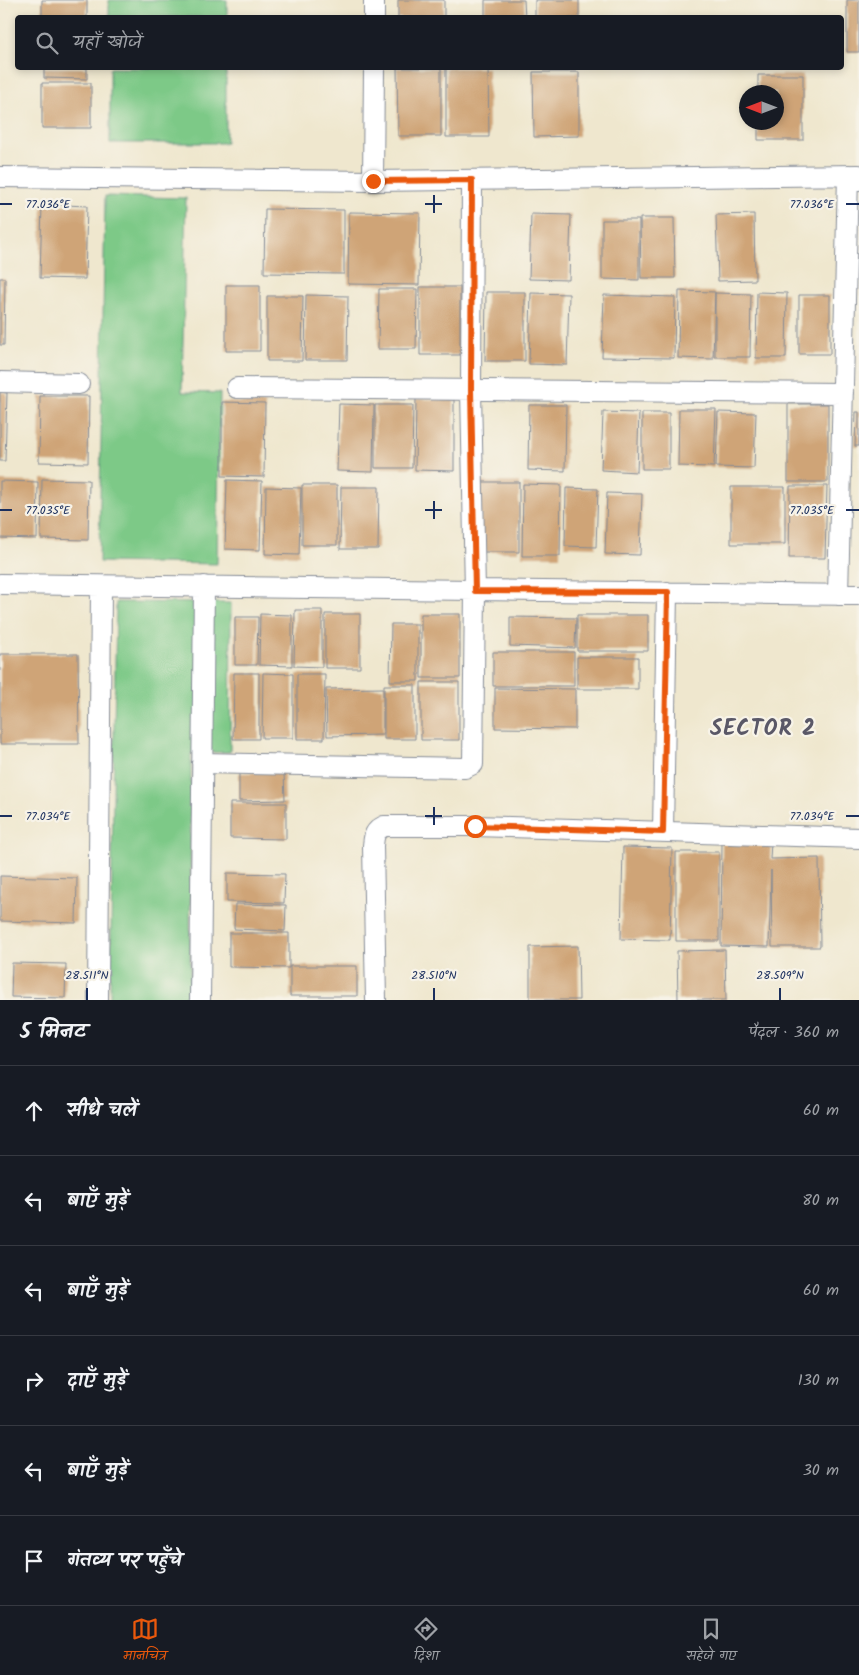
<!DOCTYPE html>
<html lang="hi">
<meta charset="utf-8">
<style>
:root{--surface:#171b24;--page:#242831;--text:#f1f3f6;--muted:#9ea1a6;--line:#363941;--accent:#ea580c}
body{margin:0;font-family:Kalam,"Playpen Sans Deva",sans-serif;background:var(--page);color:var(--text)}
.compass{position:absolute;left:739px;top:85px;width:45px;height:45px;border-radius:50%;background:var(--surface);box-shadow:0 2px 8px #0003;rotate:270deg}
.stop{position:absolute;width:15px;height:15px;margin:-11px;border:4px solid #ea580c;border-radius:50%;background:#fff}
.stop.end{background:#ea580c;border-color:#fff;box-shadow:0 1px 5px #0008}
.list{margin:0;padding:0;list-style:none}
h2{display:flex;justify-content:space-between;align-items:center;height:65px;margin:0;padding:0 20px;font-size:21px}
h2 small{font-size:16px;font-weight:400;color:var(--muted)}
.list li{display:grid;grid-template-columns:32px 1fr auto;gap:15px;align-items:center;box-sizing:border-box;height:90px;padding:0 20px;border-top:1px solid var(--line)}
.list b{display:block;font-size:19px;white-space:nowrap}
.list em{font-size:16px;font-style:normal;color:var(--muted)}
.icon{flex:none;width:28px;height:28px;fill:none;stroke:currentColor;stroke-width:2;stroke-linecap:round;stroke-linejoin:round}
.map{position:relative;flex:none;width:859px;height:1000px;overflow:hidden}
.search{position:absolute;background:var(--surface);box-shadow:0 2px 8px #0003;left:15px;right:15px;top:15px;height:55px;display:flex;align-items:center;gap:12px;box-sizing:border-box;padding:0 18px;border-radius:5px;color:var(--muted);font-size:19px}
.sheet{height:605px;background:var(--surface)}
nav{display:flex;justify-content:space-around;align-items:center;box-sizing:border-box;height:70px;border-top:1px solid var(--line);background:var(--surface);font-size:14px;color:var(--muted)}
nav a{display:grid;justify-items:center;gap:2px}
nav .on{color:var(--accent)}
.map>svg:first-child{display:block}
.green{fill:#7dc987;stroke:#4c7c72}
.building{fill:#cfa477}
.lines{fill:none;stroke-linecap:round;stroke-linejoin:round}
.minor-casing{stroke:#858b96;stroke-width:22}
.minor{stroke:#fff;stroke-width:20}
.route{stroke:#ea580c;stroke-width:6}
.ticks{fill:none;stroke:#1b2f5e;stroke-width:2}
.labels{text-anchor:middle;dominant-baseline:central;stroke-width:4.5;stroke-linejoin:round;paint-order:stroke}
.district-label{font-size:22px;font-weight:bold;letter-spacing:1px;fill:#5a5867;stroke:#f7f3e8}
.ticks-label{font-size:12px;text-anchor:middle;fill:#1b2f5e;stroke:#f7f3e8;stroke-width:4.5;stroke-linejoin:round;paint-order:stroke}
</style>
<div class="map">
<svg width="859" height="1000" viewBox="0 0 859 1000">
<rect width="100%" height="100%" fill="#f7f3e8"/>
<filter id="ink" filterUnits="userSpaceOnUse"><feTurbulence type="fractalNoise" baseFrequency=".02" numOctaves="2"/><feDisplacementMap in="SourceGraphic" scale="10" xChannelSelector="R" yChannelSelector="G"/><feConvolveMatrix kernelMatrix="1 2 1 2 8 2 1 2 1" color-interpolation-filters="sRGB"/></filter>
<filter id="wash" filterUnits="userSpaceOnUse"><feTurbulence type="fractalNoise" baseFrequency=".0096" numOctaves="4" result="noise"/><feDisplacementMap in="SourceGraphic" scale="20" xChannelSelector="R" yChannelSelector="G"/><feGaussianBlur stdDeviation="1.12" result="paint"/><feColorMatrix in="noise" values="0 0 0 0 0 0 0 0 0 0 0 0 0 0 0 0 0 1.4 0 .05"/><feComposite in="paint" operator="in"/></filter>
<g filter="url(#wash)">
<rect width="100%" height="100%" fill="#efe7ce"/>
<path class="green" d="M109 0H227V17H109Z
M110 68H226V143H110Z
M105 196 186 198 182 392 220 393 217 564 99 562Z
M116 602 231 603 230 752 191 753 190 1000H110Z"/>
<g id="blocks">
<path class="building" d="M42 0H87V18H42Z
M398 0H444V18H398Z
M485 0H524L525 18H485Z
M535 0H579V18H535Z
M847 0H859V52H847Z
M44 68H87V79L44 78Z
M397 68H441V136H398Z
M446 68H488L489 137H446Z
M533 72H579V136L534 137Z
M758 75H803V140H758V122H776V92H758Z
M42 83H91V128H42Z
M42 204 87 206 85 279 40 278Z
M265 209 344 210V274L264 273Z
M349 212 420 213 419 285 348 284Z
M531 214 571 215 569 280 529 279Z
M754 214 755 280 718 281 716 215Z
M640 218H674L675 278H641Z
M602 220H639V280L602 279Z
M0 278H5L4 345H0Z
M226 285H260V351H226Z
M420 287H460V355H420Z
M379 289H417L416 349H378Z
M679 291 715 292 713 359 678 358Z
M486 292H525V361H485Z
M757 292 787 293 786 358H756Z
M531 293 569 294 567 365 529 364Z
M715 293 751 294 750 357H715Z
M306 295 348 296 347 360H305Z
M604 295 675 297 674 358 602 357Z
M799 295H830V354H799Z
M267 296H303L302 361H267Z
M0 392 7 393 5 461H0Z
M40 396H89L88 463 39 462Z
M416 399 454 400V471L415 470Z
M222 402 265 403 264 477 222 476Z
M339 404 374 405 373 472 337 471Z
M788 404H828V482H788Z
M375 405H413L412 468H375Z
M529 405H566L565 471 528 470Z
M679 409H716L714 467 678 466Z
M603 412 639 413 637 472 601 470Z
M718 412 756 413 754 468 716 467Z
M856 412H859V446H855Z
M642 413H669V469H642Z
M42 479 89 480 88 540 41 539Z
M227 480 262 481 260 550 225 549Z
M0 481 38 482 37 539 0 538Z
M480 482H519V552H480Z
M523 484 561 485 560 556H522Z
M302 485H337V545H302Z
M790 486H827L825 558H789Z
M266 487 301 488 299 555 265 554Z
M341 487H379L378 549H340Z
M731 487H785V544H731Z
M566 488 598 489 596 547 565 546Z
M607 493 642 494 640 555 605 554Z
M295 610H322V667L294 666Z
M260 614 292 615V666L259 665Z
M325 614H360V668H325Z
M421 614H460V678H421Z
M577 615H648V651H577Z
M235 617H258L257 665H235Z
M510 617 576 618 575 648 510 646Z
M391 624H418V681H390Z
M493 652H574V686H493Z
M0 654H78L79 744H0Z
M577 657H638V689H577Z
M234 673H259V739H233Z
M263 673 293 674V738H262Z
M297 674H325L324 739H297Z
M421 682H459V740H421Z
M384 685H415V739H384Z
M383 688V735L327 736 326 689Z
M495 688 575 689V729L495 728Z
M284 772 285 800 239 801V773Z
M230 803H286V839L230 838Z
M722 842H771L770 859 819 858 820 947H772L771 870 769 947 721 946Z
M623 847 672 848 670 940 621 939Z
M676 852H719V941H676Z
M227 873 285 874 284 903 227 902Z
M0 876 77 878 76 923 0 921Z
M235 904 286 905 285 931 234 929Z
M229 933H289V968L229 967Z
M578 946 579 1000H530V947Z
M725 950 726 1000H678L677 951Z
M12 963 66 964 65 998 11 997Z
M290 966H357V996H290Z"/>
</g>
</g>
<g filter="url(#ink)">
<use href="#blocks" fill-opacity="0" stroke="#858b96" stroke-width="1"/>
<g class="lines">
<g class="minor-casing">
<path id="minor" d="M374 18V0
M0 177 373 181 859 175
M373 181 374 68
M0 382 79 384
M237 388 843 393
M0 584 859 595
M838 595 848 175 859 180
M202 763 465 768 473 764 475 591 471 390 472 180
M663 832 667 592
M98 1000 101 586
M200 1000 204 586
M376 1000 373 846C374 836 374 831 384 826H475L859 838"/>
</g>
<use href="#minor" class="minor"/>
</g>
</g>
<g class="lines" filter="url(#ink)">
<path class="route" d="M373 181 472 180 471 390 475 591 668 592 663 832 475 826"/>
</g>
<path class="ticks" d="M434 195V213M0 204H12M425 204H442M846 204H859M434 501V519M0 510H12M425 510H442M846 510H859M434 807V825M0 816H12M425 816H442M846 816H859M87 988V1000M434 988V1000M780 988V1000"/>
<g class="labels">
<g class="district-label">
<text x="763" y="729">SECTOR 2</text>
</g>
</g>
<g class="ticks-label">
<text x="812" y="208">77.036°E</text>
<text x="48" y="208">77.036°E</text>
<text x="812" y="514">77.035°E</text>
<text x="48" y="514">77.035°E</text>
<text x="812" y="820">77.034°E</text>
<text x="48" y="820">77.034°E</text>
<text x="87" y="979">28.511°N</text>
<text x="434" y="979">28.510°N</text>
<text x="780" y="979">28.509°N</text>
</g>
</svg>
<svg class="compass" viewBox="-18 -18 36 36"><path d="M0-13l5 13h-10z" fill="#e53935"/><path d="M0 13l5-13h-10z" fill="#9ea1a6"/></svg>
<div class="stop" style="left:475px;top:826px"></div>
<div class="stop end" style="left:373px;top:181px"></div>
<div class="search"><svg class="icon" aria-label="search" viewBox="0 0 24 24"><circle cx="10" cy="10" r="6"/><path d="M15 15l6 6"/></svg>यहाँ खोजें</div>
</div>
<section class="sheet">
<h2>5 मिनट<small>पैदल · 360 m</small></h2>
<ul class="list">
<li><svg class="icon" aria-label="ahead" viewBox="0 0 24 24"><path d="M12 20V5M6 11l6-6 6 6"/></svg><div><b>सीधे चलें</b></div><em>60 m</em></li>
<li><svg class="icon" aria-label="left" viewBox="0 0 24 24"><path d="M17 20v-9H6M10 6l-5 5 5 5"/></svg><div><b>बाएँ मुड़ें</b></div><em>80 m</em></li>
<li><svg class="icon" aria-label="left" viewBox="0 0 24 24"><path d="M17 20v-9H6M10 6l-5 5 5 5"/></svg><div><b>बाएँ मुड़ें</b></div><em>60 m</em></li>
<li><svg class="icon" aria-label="right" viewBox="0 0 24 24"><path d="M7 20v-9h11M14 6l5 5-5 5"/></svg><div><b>दाएँ मुड़ें</b></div><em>130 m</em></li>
<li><svg class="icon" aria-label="left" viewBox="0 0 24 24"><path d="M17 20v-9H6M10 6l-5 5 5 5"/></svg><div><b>बाएँ मुड़ें</b></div><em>30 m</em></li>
<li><svg class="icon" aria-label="arrive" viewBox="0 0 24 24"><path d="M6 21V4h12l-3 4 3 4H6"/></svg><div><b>गंतव्य पर पहुँचे</b></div></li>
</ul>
</section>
<nav>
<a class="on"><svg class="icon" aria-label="map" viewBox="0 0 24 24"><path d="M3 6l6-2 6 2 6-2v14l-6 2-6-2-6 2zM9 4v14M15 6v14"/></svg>मानचित्र</a>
<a><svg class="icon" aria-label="directions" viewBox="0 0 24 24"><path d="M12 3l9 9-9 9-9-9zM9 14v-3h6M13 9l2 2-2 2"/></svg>दिशा</a>
<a><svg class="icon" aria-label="saved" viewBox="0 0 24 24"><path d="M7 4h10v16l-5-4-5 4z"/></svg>सहेजे गए</a>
</nav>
